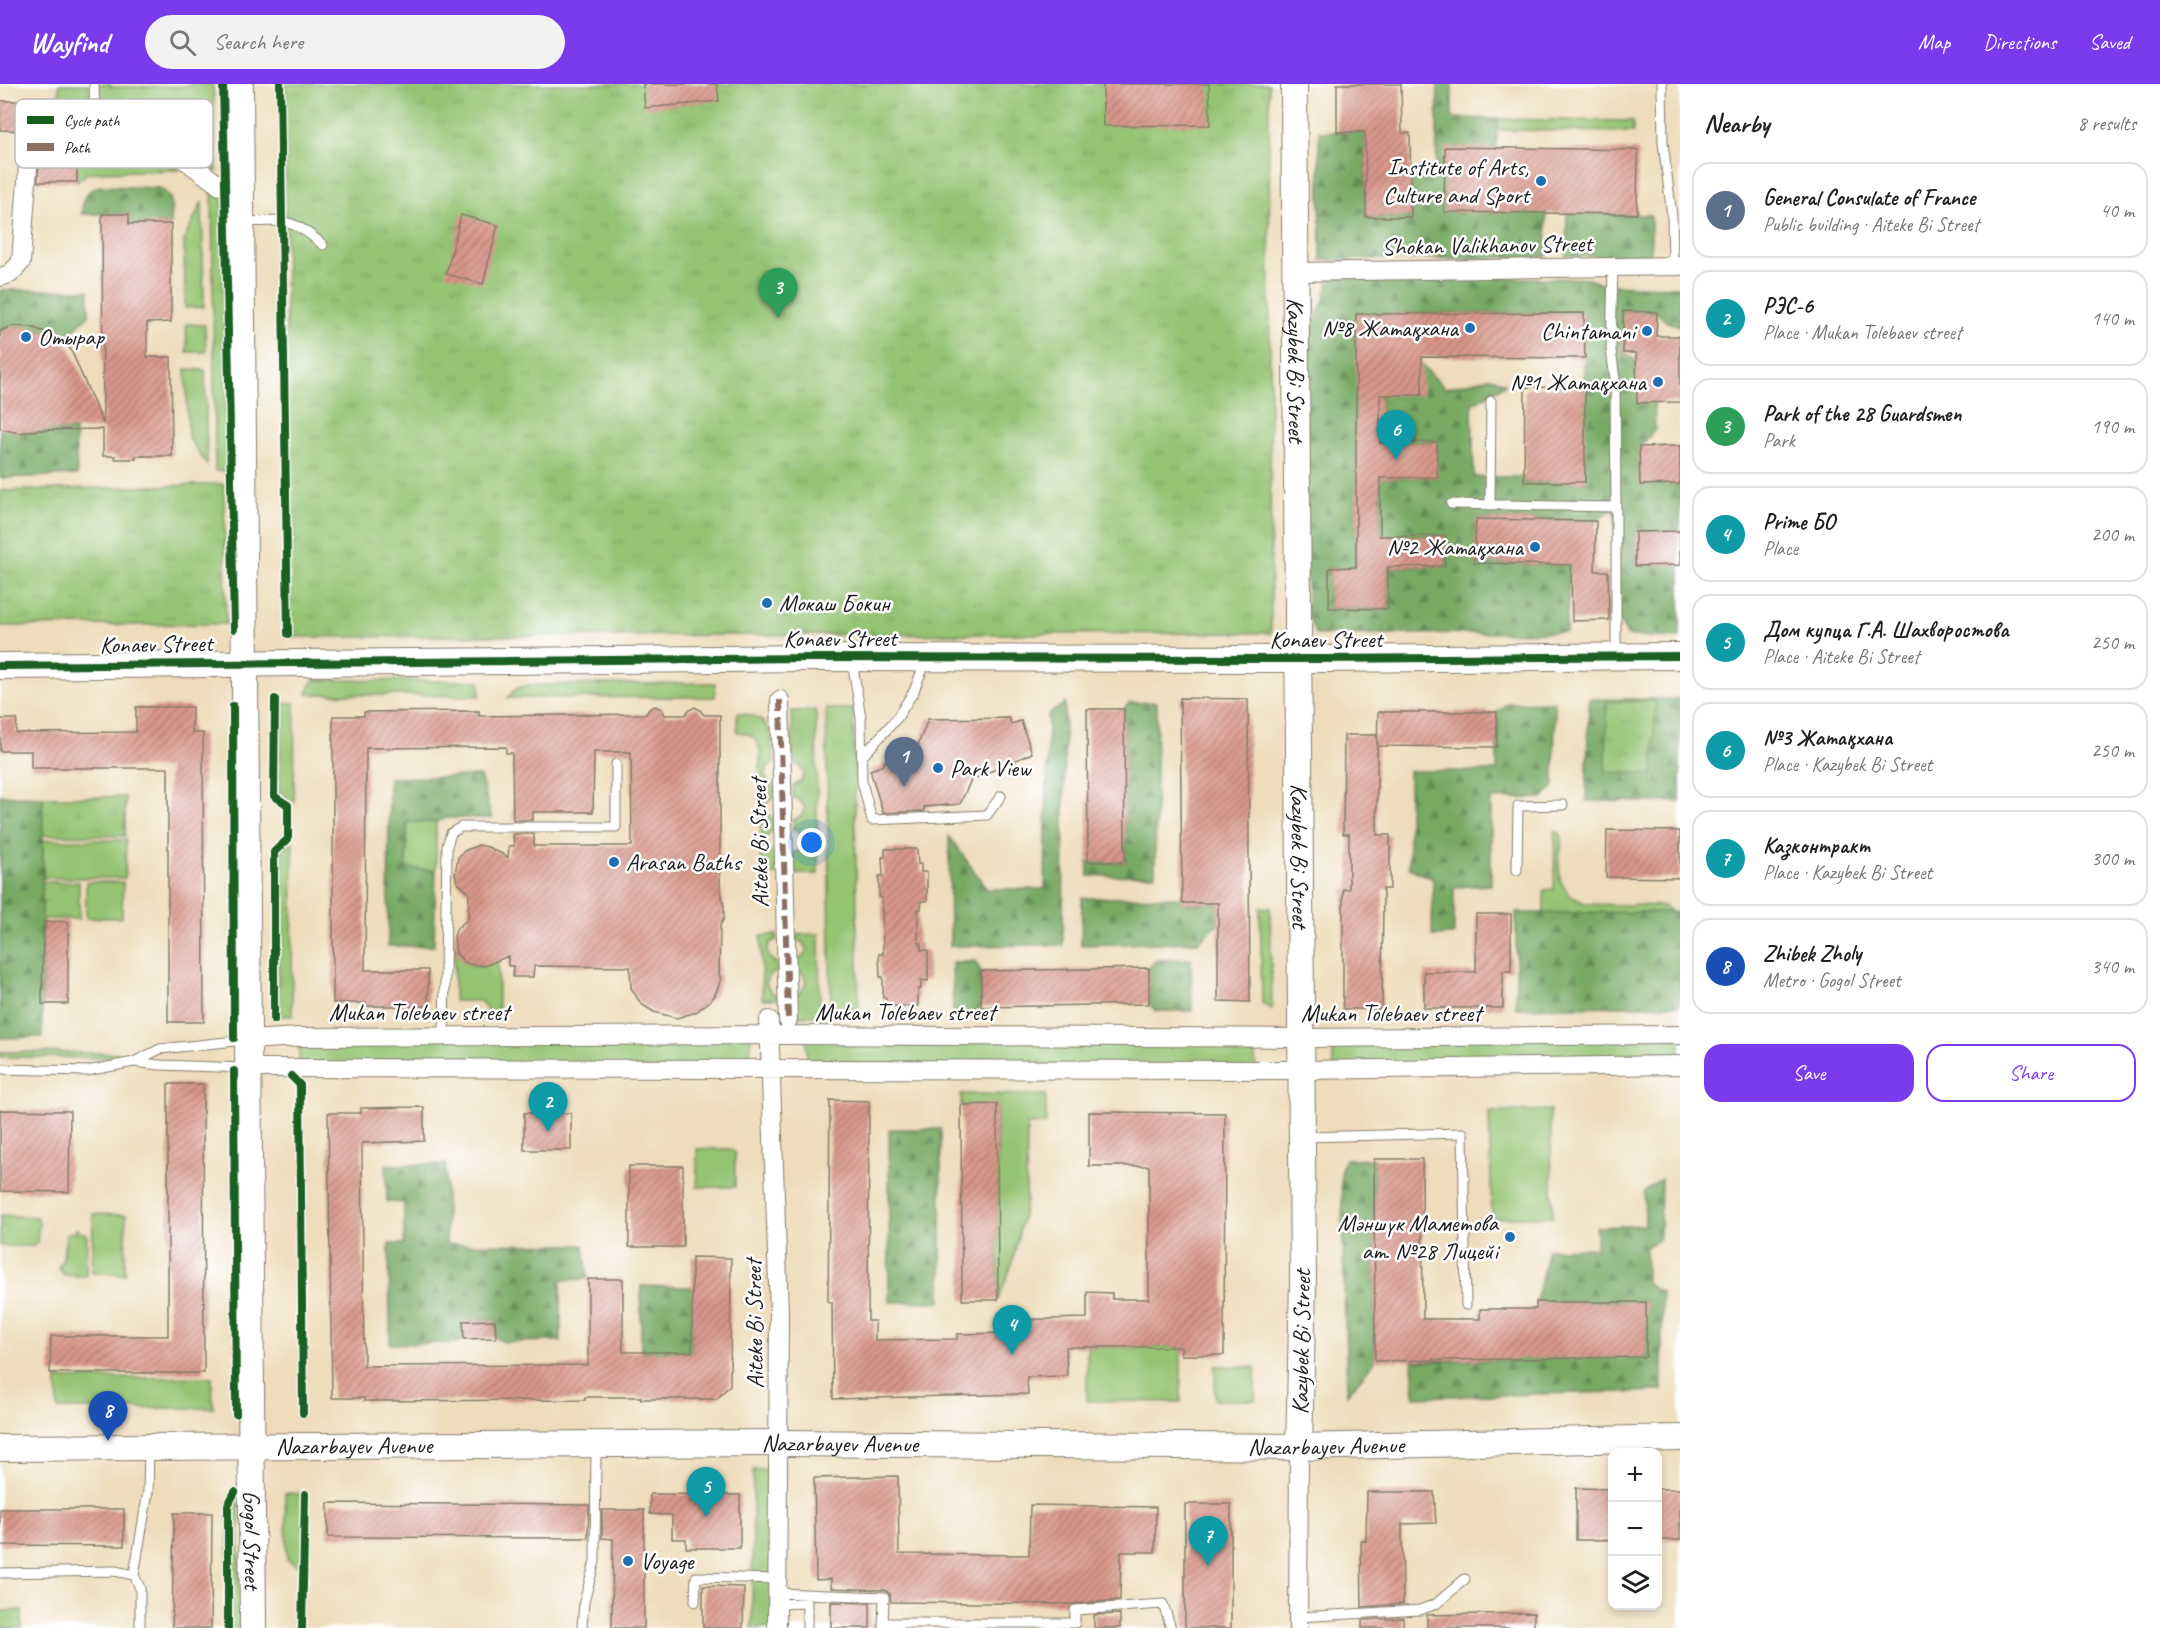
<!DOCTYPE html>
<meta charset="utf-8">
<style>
:root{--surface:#fff;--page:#f2f2f2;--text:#202124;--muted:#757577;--line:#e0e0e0;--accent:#7c3aed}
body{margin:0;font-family:Caveat,sans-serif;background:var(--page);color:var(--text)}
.controls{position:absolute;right:18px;bottom:18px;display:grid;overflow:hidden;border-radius:12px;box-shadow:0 3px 9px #0003}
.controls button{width:54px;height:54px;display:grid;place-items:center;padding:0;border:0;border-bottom:2px solid var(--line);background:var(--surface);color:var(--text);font:30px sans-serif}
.you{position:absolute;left:812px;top:759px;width:21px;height:21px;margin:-15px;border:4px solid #fff;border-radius:50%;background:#1a73e8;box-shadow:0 0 0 9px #1a73e833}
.badge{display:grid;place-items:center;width:39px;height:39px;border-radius:50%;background:var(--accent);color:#fff;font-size:20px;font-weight:700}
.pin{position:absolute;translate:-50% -50px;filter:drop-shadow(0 2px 3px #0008)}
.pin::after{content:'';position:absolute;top:32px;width:21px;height:18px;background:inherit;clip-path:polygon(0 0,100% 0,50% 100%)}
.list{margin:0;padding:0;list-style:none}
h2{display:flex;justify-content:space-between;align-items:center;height:78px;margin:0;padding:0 24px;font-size:26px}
h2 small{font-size:20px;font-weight:400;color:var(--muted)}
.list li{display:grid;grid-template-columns:39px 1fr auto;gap:18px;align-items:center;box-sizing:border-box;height:96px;margin:0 12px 12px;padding:0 12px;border:2px solid var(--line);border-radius:18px}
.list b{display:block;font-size:22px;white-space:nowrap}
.list p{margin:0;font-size:20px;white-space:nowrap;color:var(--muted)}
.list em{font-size:20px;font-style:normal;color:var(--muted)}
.actions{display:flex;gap:12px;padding:18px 24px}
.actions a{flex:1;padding:14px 0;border:2px solid var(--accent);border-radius:18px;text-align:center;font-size:21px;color:var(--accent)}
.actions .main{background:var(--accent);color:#fff}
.icon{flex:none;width:33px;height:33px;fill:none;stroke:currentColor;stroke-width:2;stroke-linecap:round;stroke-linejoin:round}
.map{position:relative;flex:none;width:1680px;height:1544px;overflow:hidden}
header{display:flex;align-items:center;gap:36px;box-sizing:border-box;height:84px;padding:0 30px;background:var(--accent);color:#fff}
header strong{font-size:28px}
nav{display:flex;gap:33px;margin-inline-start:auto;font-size:21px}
.search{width:420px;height:54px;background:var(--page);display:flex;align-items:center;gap:15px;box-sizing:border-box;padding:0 21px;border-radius:33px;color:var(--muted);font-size:22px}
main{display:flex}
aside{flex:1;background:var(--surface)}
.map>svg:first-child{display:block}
.grass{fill:#94c372;stroke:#587047;stroke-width:1.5}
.forest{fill:url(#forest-firs);stroke:#4a6240;stroke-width:1.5;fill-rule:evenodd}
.park{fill:url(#park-tufts);stroke:#587047;stroke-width:1.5}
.building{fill:url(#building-hatch)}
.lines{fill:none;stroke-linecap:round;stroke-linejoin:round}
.lane-casing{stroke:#857c6b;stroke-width:11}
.street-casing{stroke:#857c6b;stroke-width:20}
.secondary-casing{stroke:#857c6b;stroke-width:28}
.lane{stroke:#fff;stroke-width:9}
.street{stroke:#fff;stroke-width:18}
.secondary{stroke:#fff;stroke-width:26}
.quiet{stroke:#8d6e63;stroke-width:6;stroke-dasharray:12 6;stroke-linecap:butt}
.cycleway-casing{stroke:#fff;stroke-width:11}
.cycleway{stroke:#1b5e20;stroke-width:8}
.poi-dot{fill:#1f6fb2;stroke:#fff;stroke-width:2}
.labels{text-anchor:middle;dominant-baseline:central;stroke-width:5;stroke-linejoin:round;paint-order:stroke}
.poi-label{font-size:24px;fill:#1c1c1c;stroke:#fff;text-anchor:end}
.street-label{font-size:24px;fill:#1c1c1c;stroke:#fff}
.key{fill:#fff;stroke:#bbb;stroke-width:1.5}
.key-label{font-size:16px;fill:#1c1c1c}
</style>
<header>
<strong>Wayfind</strong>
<div class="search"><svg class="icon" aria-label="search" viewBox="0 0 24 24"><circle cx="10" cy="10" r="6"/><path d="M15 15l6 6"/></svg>Search here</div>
<nav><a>Map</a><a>Directions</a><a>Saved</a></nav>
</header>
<main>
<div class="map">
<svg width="1680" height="1544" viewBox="0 0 1680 1544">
<defs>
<pattern id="forest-firs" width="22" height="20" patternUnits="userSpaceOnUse" patternTransform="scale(1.5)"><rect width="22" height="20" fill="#77a964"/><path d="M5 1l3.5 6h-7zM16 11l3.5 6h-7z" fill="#618952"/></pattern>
<pattern id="park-tufts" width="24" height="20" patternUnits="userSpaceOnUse" patternTransform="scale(1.5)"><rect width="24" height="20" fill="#94c372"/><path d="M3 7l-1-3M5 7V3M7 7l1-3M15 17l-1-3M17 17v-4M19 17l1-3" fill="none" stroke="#7fa762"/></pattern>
<pattern id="building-hatch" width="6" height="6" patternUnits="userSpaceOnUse" patternTransform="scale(1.5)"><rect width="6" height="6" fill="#d9978b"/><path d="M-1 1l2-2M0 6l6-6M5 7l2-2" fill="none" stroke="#af7a71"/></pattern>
</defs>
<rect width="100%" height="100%" fill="#fff"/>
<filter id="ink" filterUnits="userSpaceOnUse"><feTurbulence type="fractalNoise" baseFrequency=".0167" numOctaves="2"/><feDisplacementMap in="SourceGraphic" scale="12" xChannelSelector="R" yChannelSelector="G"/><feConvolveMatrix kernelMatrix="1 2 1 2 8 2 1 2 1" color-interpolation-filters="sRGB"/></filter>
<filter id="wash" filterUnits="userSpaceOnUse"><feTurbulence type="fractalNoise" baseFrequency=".008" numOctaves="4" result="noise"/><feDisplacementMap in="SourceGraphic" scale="24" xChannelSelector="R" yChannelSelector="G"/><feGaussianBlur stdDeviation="1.35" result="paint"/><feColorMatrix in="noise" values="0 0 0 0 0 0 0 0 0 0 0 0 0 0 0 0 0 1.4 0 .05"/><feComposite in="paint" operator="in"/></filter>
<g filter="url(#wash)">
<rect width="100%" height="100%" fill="#eedcba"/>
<path class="grass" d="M59 0H89L90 51 45 53 60 37Z
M99 0H110L111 3 190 2V0H213L217 88 177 58 154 51 100 53Z
M1498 35 1633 37V48L1498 46Z
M129 69 157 74 180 86 97 88 86 90 77 98V79L37 80 42 71Z
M212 108H223L227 387H215Z
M202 118 204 223 185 224 184 156Z
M186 240 205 241 206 268H187Z
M186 285 205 286 207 381 188 353Z
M313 596 480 597V612L307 610Z
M715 599V613L508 614 515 605 528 601Z
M280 619H295L294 717 279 709Z
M826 625H853L859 930H831Z
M816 626 818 790H794L793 769 801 766 805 757 801 748 793 745V736L801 732 805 724 800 716 793 714V702L800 698 804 690 800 682 793 680 792 627Z
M737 629C771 631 773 650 774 679L768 683 765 691 768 698 774 702V714L768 717 765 725 769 732 775 736 776 746 768 750 765 759 769 766 776 770V791H761L760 668C758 654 751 649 737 648Z
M407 738H436V786H406Z
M1555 747 1560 749 1562 754 1559 779 1560 796 1569 811 1586 820 1665 822 1672 828 1544 829V806L1554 805Z
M43 756H126L125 794H43Z
M293 759 292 932H278V770Z
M86 798H123L122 834H86Z
M1270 823 1272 925 1262 919 1260 824Z
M819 850 820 932H795V911L802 907 806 898 803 890 795 887V877L802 874 807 866 802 858 795 855 794 851Z
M777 851V855L770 859 767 867 770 875 777 879V888L770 891 766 899 771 908 778 912V915H762L761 852Z
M454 860C460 882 481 889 498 873V933L490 932 481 917H454Z
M751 951 750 985 299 983V953Z
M806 951 1254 954 1256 986H808Z
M1680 951V981L1333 985V954Z
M0 968 119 969V974L0 973Z
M961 1010 1046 1011V1040L1027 1041 1026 1118 1012 1180 998 1216 997 1021H961Z
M1550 1026 1553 1132 1492 1134 1489 1028Z
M731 1065 735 1069V1103H697V1065Z
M93 1130 126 1131 125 1190 92 1189Z
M0 1131 37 1133 39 1137 37 1159 33 1162H0Z
M1087 1263H1181V1318L1087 1317Z
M1215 1282 1255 1283V1316H1215Z
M212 1293 213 1324 58 1325 57 1295Z
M778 1385 777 1544H752L753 1386Z
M285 1409 305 1410 303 1485 287 1475Z
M239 1418 240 1544H228V1421Z
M22 1526V1544H0V1527Z"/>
<path class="forest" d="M1438 0H1452V34L1498 35 1496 64 1546 129 1547 173 1321 176 1319 48H1365L1366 133H1411V89H1436Z
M101 102 159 104C175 112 172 124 171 140H129V130H82C82 115 84 106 101 102Z
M1567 129 1651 131V171L1566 172Z
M1330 194H1589L1602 201 1680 203V242L1667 238 1657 228 1624 227 1623 268 1637 278 1654 319 1655 346 1639 363 1640 401 1680 400V447L1635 449V482L1680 481V554L1628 552 1617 533 1615 423 1596 437 1476 435 1475 479 1570 481 1566 548 1316 551 1307 530 1304 262 1324 215ZM1584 229V398H1525L1524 393H1474L1472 320 1506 300 1493 293 1445 304 1422 281 1380 311V359L1436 358 1437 393 1380 394V452H1445V482L1388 483V525L1329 524V484L1356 483 1357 230Z
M0 206H89V231L60 259C41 243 23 239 0 247Z
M0 344 20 349 75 346 77 391 0 394Z
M1589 615H1680V718L1586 717Z
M1157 618 1155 791 1088 792V778H1125L1124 625 1129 619Z
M1555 618 1554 702 1543 714 1491 715V801L1454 803V851L1432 852 1433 795 1409 784V687H1497V628L1507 619Z
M1065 619 1063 861 950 862 949 752 987 805H1045L1048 631Z
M480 692 492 734H446L436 738H407L406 785 436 786 434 862H388L389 694Z
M0 711 43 713 42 953 0 954Z
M1182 813V819H1218V839L1198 858 1081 861 1082 814Z
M1680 828V921L1516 924V829Z
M1191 875 1192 927H1156L1149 920V884L1156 876Z
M975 877 981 887V923L974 928 953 929 952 878Z
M889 1045H941V1218H889Z
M1345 1075H1374L1375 1277 1347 1311 1341 1085Z
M446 1080V1160L584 1161 588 1195 561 1196V1257L504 1258 496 1254 495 1236 464 1237V1255L457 1259 390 1260 389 1160H404V1119L387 1118 386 1081Z
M1661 1095 1660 1155 1646 1163V1199L1662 1209V1307L1414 1313 1412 1277 1515 1276 1516 1260 1646 1273 1645 1218H1536L1548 1165 1596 1164V1143L1645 1141 1644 1108Z
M641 1202 693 1203 692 1268H641Z"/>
<path class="park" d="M285 0H1269L1271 549 287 553Z
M224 400 226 540 0 542V407Z
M1655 617 1653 690 1606 688 1607 618Z
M43 713H125V752L43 751Z
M42 798H79V835H42Z
M76 1145 79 1146 80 1149H87L86 1192 62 1191V1186L59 1185V1180L62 1179 66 1150 75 1148Z"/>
<g id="blocks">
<path class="building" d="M643 0H717L719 17 645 24Z
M1103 0H1209L1210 41 1103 42Z
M1337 0H1401L1402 49H1410L1411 133H1366L1365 48H1337Z
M0 17H33V47L0 46Z
M1445 63 1638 66 1637 130 1444 128Z
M77 79V98H38L39 80Z
M102 130H129V140H171V238L147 239V273H171L172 372H136V375H115V372H103V345L37 346 20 349 0 345V247L12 242 31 243 48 249 60 259 63 257 71 266 103 340Z
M461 131 498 141 483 200 446 190Z
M1623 227 1657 228 1656 252H1680V318L1637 319 1636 269H1623Z
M1584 229 1585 274 1422 273V311H1380V359L1437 358V393L1380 394V452H1445V482L1388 483V525L1329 524V484L1356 483V230Z
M1525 303 1585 304V398H1524Z
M1680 362V400L1640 401 1639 363Z
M1476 435 1596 437 1595 487H1608L1609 536 1572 537 1571 481 1474 479Z
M1680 447V481L1635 482V448Z
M1180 614 1248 615 1250 918 1218 917V819H1182Z
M655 622 662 625 665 631H685L689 626 695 623 700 626 704 631H720V801L724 823V834L720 842 719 890 721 895 715 911 710 917 696 928 677 934 654 928 641 920 631 904 630 883 534 882 533 893H513V882H508V872L485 882 468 880 461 875 456 869 454 852 457 844 468 835 469 809 457 798 455 790 458 773 464 767 479 761 488 763 508 773 509 762H514L513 750H534V762H632L631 668H594L593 728H533V736H513L512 669H506V663L366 664 365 886H428V922H366V919H333V632H364V628L479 627V632L646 630 649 625Z
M136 623H192V649H203L204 938H168V684H31V667H0V635H17L16 649 136 648Z
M1087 625H1124L1125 778H1088Z
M1378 628H1497V663L1377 662Z
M1009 634 1011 640 1021 637 1032 669 971 696 960 720 924 723V727L883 729 870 686 884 681V678L917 664 928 635Z
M1344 651H1377V751H1390V805H1383L1382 925H1343V805H1349V750H1343Z
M1607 746 1680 747V794L1606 793Z
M885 765H917L918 780H921V788H927V817H921V825H918V859H921V866H928V897L921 896V905H918V922H886V914H883V893H880L879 870H883L882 814 879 813V792H883L882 773H885Z
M1476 830H1511V887H1503V924H1424V888H1476Z
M68 837V920H42L43 838Z
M1149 884V920L981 923V887Z
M168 1000H203L204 1289H50L51 1252H168Z
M830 1016 869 1017 868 1237H875V1256L957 1255V1250L1010 1249V1236L1087 1234V1208L1112 1209V1215H1149V1082H1089V1028L1225 1029 1224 1271H1181V1263H1066L1067 1292 1027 1293 1028 1310 833 1315 832 1218H828Z
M997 1020 998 1216H962L961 1021Z
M424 1023V1057L362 1059 364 1282 588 1281V1195H623V1268H692V1173L731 1174 730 1301 717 1315H641V1313H585V1316L364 1317V1314H332L328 1029H361V1024Z
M0 1026 70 1027 69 1108 0 1107Z
M524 1029H571V1066H524Z
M1374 1075H1422L1423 1235H1480V1225H1536V1218H1646V1273L1375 1277Z
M629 1082H683V1163H629Z
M495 1236 496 1254 464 1255 463 1237Z
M898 1392 899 1470 1029 1471 1030 1421 1156 1423 1155 1468H1121L1120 1516 1072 1520 891 1518 890 1510 885 1506 831 1504V1495L816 1496 814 1394Z
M1576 1404 1612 1405V1456H1576Z
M1658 1405H1680V1456H1658Z
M1367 1408H1434L1436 1439 1402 1440 1403 1520 1362 1523 1361 1457H1366Z
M650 1410 740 1411V1464H686V1455H672V1431L650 1430Z
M328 1419 589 1421 588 1454 328 1453Z
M1185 1420H1231V1544H1185Z
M0 1425H124V1462L0 1461Z
M602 1426H644V1544H612L613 1455 602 1454Z
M174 1429H212L211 1544H172Z
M703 1502 744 1503 743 1544H703Z
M831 1518 870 1519V1544H831Z
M1534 1529V1544H1427V1531Z
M1120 1530V1544H1094V1531Z
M1403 1534V1544H1362V1536Z"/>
</g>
</g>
<g filter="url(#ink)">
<use href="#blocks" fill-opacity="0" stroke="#857c6b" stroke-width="1.5"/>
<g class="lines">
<g class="lane-casing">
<path id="lane" d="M94 0 96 62
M1662 0 1663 58 1672 132 1673 182
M244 138C285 137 291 133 323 161
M1613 183 1611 266 1615 295 1616 423
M1451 420 1616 423V571
M1490 421 1491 317
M852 576 861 634 862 698 872 736 987 731 1001 712
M862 673 897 634 914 607 926 576
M1517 786 1518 722 1563 721
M444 952 447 762 451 749 461 743H616V680
M134 978 160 981 245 984
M0 985 87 987 134 978 160 965 245 956
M1304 1053 1463 1049 1466 1221
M0 1489 115 1487 134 1491 140 1504V1544
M134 1491 148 1408 149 1365
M777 1509 884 1513 883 1544
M695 1518 696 1493 777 1495
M777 1520 807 1519V1544
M1298 1533 1420 1526 1436 1520 1465 1495
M884 1539H1075V1526L1163 1520 1171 1544
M582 1544 584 1518 595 1477 596 1363"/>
</g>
<g class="street-casing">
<path id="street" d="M1295 188 1680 182
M0 193 10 190 21 178 29 69 34 65 155 60 173 67 220 102 241 101
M780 616 788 936
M769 936 779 1229 777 1544
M248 956 299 953 790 951 1301 954 1680 951
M249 984 1301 986 1680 981
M1298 1544 1299 1363"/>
</g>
<g class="secondary-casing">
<g id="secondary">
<path id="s1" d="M240 0 253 1544"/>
<path id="s2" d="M1294 0 1303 1197 1299 1363"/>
<path d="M0 582 811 574 1318 575 1680 572"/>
<path id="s3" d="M0 1364 778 1359 1299 1363 1680 1354"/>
</g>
</g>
<use href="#lane" class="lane"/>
<use href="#street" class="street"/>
<use href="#secondary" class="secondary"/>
<path class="quiet" d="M780 616 788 936"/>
<g class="cycleway-casing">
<path id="cycleway" d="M223 0 234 545
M280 0 288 550
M0 582 811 574 1318 575 1680 572
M233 622 234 954
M274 936V768L288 755V721L274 712 275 615
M234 987 236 1330
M291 992 300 1001 303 1329
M228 1544V1421L235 1408
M302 1544 305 1410"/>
</g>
<use href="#cycleway" class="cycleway"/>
</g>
</g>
<g class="poi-dot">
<circle cx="1541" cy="97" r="6"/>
<circle cx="1470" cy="244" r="6"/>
<circle cx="1647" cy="247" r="6"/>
<circle cx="26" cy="253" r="6"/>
<circle cx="1658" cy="298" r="6"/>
<circle cx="1535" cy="463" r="6"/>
<circle cx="767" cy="519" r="6"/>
<circle cx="938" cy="684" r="6"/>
<circle cx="614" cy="778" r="6"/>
<circle cx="1510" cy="1153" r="6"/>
<circle cx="628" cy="1477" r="6"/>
</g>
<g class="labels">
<g class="poi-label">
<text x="1529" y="83">Institute of Arts,<tspan x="1529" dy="28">Culture and Sport</tspan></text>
<text x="1458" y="244">№8 Жатақхана</text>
<text x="1635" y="247">Chintamani</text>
<text x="38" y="253" text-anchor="start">Отырар</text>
<text x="1646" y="298">№1 Жатақхана</text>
<text x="1523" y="463">№2 Жатақхана</text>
<text x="779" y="519" text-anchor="start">Мокаш Бокин</text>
<text x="950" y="684" text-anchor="start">Park View</text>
<text x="626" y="778" text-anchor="start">Arasan Baths</text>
<text x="1498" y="1139">Мәншүк Маметова<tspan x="1498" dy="28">ат. №28 Лицейі</tspan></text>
<text x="640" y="1477" text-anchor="start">Voyage</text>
</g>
<g class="street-label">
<text transform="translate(1487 161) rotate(-1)">Shokan Valikhanov Street</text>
<text stroke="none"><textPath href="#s2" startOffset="286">Kazybek Bi Street</textPath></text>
<text x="840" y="554">Konaev Street</text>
<text x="1326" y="555">Konaev Street</text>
<text transform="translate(156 560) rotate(-1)">Konaev Street</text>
<text transform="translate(759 759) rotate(-91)">Aiteke Bi Street</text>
<text stroke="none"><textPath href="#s2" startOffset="772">Kazybek Bi Street</textPath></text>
<text x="419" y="928">Mukan Tolebaev street</text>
<text x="905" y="928">Mukan Tolebaev street</text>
<text x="1391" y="929">Mukan Tolebaev street</text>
<text transform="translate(754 1240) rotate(-91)">Aiteke Bi Street</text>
<text transform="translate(1301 1258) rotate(-89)">Kazybek Bi Street</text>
<text stroke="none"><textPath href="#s3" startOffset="840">Nazarbayev Avenue</textPath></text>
<text stroke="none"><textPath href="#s3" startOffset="1326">Nazarbayev Avenue</textPath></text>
<text stroke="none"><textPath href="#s3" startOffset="354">Nazarbayev Avenue</textPath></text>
<text stroke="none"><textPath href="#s1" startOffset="1456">Gogol Street</textPath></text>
</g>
</g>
<rect x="15" y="15" width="198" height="69" rx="9" class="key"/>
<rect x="27" y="32" width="27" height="8" fill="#1b5e20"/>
<rect x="27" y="59" width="27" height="8" fill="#8d6e63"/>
<g class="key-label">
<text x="64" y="42">Cycle path</text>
<text x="64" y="69">Path</text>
</g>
</svg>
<div class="controls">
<button>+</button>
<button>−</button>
<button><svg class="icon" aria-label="layers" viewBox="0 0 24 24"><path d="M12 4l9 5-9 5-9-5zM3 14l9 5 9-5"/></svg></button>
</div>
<div class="you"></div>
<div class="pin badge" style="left:904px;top:703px;background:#5c6f8a">1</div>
<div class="pin badge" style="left:548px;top:1048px;background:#0f9aa8">2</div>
<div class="pin badge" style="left:778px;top:234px;background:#2e9e5b">3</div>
<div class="pin badge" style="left:1012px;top:1271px;background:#0f9aa8">4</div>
<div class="pin badge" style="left:706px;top:1433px;background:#0f9aa8">5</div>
<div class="pin badge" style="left:1396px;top:376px;background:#0f9aa8">6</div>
<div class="pin badge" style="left:1208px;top:1482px;background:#0f9aa8">7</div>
<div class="pin badge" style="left:108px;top:1357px;background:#1a4fb4">8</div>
</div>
<aside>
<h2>Nearby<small>8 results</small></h2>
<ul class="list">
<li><span class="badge" style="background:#5c6f8a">1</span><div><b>General Consulate of France</b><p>Public building · Aiteke Bi Street</p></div><em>40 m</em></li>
<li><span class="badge" style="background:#0f9aa8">2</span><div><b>РЭС-6</b><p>Place · Mukan Tolebaev street</p></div><em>140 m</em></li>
<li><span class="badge" style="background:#2e9e5b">3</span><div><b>Park of the 28 Guardsmen</b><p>Park</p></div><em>190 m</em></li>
<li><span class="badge" style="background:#0f9aa8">4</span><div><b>Prime БО</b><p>Place</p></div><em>200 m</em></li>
<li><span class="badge" style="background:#0f9aa8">5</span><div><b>Дом купца Г.А. Шахворостова</b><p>Place · Aiteke Bi Street</p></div><em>250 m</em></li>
<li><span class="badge" style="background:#0f9aa8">6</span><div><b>№3 Жатақхана</b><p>Place · Kazybek Bi Street</p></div><em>250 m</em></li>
<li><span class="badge" style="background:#0f9aa8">7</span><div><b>Казконтракт</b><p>Place · Kazybek Bi Street</p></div><em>300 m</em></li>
<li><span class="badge" style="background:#1a4fb4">8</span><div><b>Zhibek Zholy</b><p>Metro · Gogol Street</p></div><em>340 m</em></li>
</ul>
<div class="actions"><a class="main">Save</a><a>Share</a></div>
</aside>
</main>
